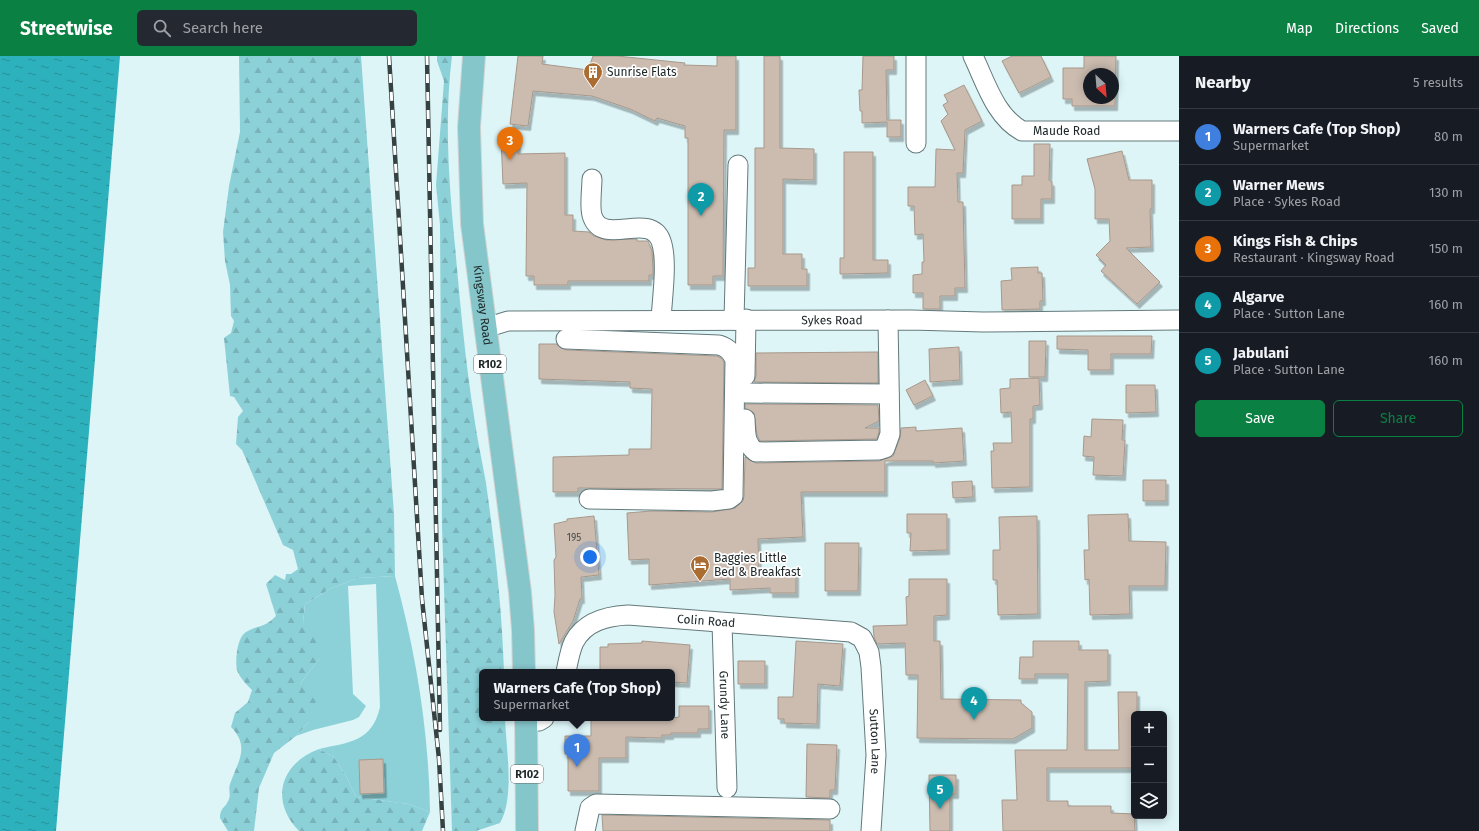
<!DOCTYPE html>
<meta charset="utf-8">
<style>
:root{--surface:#171b24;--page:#242831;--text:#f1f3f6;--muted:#9ea1a6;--line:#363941;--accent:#0b8043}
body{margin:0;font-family:"Fira Sans",sans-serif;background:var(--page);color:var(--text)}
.controls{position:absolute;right:12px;bottom:12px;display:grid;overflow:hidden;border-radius:6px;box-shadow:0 2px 10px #0003}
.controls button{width:36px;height:36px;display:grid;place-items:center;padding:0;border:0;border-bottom:1px solid var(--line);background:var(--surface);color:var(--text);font:20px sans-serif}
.compass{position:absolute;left:1083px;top:12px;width:36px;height:36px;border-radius:50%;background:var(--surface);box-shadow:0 2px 10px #0003;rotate:154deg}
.you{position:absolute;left:590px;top:501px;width:14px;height:14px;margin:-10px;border:3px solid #fff;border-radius:50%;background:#1a73e8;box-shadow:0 0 0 6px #1a73e833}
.badge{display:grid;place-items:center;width:26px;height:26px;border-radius:50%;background:var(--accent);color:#fff;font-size:13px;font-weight:700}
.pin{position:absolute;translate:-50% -33px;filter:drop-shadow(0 1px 2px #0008)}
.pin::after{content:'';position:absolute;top:21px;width:14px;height:12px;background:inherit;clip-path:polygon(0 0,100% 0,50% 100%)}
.popup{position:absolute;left:479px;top:613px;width:196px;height:52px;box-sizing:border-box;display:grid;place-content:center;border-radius:6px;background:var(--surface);filter:drop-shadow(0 1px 3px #0005);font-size:13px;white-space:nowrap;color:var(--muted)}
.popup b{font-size:15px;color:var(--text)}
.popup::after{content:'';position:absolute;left:50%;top:100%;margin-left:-8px;border:8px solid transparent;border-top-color:var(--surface)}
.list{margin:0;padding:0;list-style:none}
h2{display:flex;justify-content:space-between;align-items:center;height:52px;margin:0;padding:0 16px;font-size:17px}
h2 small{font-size:13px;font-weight:400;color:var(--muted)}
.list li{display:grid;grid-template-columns:26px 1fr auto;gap:12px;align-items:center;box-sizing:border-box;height:56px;padding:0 16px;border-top:1px solid var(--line)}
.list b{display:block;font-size:15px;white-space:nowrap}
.list p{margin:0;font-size:13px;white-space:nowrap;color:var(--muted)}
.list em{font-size:13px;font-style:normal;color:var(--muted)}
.actions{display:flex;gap:8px;padding:12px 16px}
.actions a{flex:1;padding:9px 0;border:1px solid var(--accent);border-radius:6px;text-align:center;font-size:14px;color:var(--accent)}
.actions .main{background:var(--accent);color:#fff}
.icon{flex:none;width:22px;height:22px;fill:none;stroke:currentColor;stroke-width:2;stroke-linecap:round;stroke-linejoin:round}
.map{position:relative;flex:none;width:1179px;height:775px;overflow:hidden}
header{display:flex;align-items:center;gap:24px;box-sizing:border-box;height:56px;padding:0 20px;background:var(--accent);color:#fff}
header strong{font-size:19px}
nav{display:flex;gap:22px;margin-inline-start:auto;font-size:14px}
.search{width:280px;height:36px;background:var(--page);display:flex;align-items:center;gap:10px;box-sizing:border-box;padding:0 14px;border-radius:6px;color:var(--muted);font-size:15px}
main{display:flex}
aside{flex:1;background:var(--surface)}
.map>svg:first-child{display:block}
.green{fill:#8dd1d8}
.forest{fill:url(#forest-firs)}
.water{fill:url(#water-ripples)}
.building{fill:#ccbcb0;stroke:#a7988b;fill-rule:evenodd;filter:url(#shadow)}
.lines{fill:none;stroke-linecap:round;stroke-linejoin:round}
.minor-casing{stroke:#64797b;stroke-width:21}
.primary-casing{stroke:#d2d4d4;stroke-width:24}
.minor{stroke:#fff;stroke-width:19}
.primary{stroke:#85c6cb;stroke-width:22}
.rail-casing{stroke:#364142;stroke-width:4.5}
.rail{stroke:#fff;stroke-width:3;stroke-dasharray:9;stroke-linecap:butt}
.labels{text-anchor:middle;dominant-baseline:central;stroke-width:3.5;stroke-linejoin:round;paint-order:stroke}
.number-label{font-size:10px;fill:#4b4e4c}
.shield{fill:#fff;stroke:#63696a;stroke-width:1}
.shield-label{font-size:11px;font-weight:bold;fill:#20292a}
.poi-label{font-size:12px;fill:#20292a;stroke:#fff;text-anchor:start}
.street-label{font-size:12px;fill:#20292a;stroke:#fff}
</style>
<header>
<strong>Streetwise</strong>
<div class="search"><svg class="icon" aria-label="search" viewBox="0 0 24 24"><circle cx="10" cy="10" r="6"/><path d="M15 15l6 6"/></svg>Search here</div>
<nav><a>Map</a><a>Directions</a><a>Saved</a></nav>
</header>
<main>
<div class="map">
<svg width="1179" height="775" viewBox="0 0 1179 775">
<defs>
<pattern id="forest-firs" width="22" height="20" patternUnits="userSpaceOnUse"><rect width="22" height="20" fill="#8dd1d8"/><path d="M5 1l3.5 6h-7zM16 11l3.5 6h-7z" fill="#79b3ba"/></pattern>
<pattern id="water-ripples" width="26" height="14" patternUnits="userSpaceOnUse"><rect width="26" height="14" fill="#2db2bd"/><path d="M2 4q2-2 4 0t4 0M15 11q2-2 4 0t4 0" fill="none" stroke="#26919a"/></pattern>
<filter id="shadow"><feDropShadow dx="2.5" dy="4.5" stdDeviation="0" flood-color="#0004"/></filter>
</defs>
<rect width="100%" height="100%" fill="#ddf5f7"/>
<path class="green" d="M395 520C416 597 429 676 430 756L409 748 356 741 346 720 334 701 319 693C350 686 372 686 380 651L376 528 348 530 353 638 366 650 359 661 353 664 313 674 296 680 309 666 300 628 319 603 303 567 305 548 330 533 358 522Z"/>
<path class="forest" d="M239 0H361L394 458 395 520 358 522 330 533 305 548 303 567 322 584 319 603 300 628 316 645 309 666 296 680 274 697 259 732 254 775H228L220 762C220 751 226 752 229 743 231 739 228 733 230 728 237 707 251 691 231 671L235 657 248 646 252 634C246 628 240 622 237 614 235 605 237 581 246 576 260 568 263 573 276 560L266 528 275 519 285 524 286 518H291L298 513 293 494 283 489 242 394 236 388 238 361 243 355 234 341 230 340 224 282 231 277 234 265 231 260 230 229 225 205 223 176 229 130 240 76Z
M437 0H452C444 63 449 127 455 190 460 246 465 303 474 360 477 382 482 405 486 427 495 490 502 553 504 616H482V662H505C506 691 515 742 500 767L476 775H452L442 471 440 169 436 129 444 25 437 5Z
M319 693 334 701 346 720 356 741 409 748 430 756 422 775H299C269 744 281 707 319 693Z"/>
<path class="water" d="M0 0H120L56 775H0Z"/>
<path class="building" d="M518 0H543L542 8 588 14 593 0H617L685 7 684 9 717 10V0H736V74H724L723 220H713V229H688V82H685V70L657 62 655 65 630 53 592 40 533 35 528 70 510 68Z
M764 0H780V92L814 93V124L783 123V198H802V213H807V230H748V212H755V92H764Z
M863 0H894V14H886L887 64H901V81H887V66L862 67V55H860L859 34H862Z
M1012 0H1041L1051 21 1019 37 1002 5Z
M1084 0H1116L1115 50H1072V43H1063V12H1084ZM1089 18H1113V42H1089Z
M964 29 982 65 965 74 963 117H957L958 146H963L965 232H955V240H940V253H923V237H913V219L922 218V206H924L923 178 915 179 914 150H908V131H935L936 93 955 94 941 65 948 58 943 49 948 46 944 39Z
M518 81V98L565 97V159H573V175L589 176 594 180 606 184 637 183V185H648L652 195 653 213V219H649V225H568V229H534V220H526L527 127 503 128 501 82Z
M1034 88H1050L1049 124 1052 126V143H1041V163H1012V129H1022V120H1034Z
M1122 95 1129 124H1152V153H1150L1151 191 1126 192 1160 226 1137 248 1101 215 1106 209 1096 199 1110 185 1109 163H1095V133L1087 103Z
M844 96H873V204H888V217L840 218V202H844Z
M1038 211V217H1042L1043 245H1040V253L1002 254 1001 225 1012 224 1011 212Z
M1057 280H1152L1151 298H1111V314H1088V294L1057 293Z
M1029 285H1046L1045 321H1029Z
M539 288H556L566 294 717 300 721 302 724 306 722 433 578 432V436H553V401L629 399V393H651L652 333 630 332V326L539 323Z
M959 291 960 324 930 326 929 293Z
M878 296V327L754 326 756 320V297Z
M1039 322 1040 349 1033 350V363H1030V431L992 432 991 395H994L993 387H1012L1011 356 1001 357 1000 333 1010 332V323Z
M925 324 933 340 914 349 906 334Z
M1126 329H1155L1156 356 1126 357Z
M745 348 878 349 879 365 865 372H879V376L877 383 760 385 757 379 754 357 745 352Z
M1092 363 1123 364 1122 384H1125L1123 420 1093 419 1094 401 1083 400 1084 380 1091 381Z
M916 371V375L962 372 964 405 933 407V405H885V436H801L803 481 758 483 759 517H796V537H770V532L730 534V523L649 529V503L629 504 627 457 651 455 712 456 735 452 743 445 744 440 745 401 756 407 879 405 893 400 900 382 901 372Z
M1143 424H1166V445H1143Z
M972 425 973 441 953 442 952 426Z
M907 458H947V494L910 495 911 477H907Z
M1128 458 1129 485 1166 486 1165 530H1129L1130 558 1090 559 1089 523 1085 524 1084 494H1089L1088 459Z
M594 460 599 519 581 521 582 543H580L573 565 559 588 554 556 555 539 554 504 556 501 554 468 567 465V463Z
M1037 460 1038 558 998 559 997 524H993V494H1000L999 461Z
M825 487H859L858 535H825Z
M909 523H947V559L934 560V585H940L941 643 1021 644V647L1032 656V672L1013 683 917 682 918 619H906L905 587 877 588 874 581 873 570 907 569 906 541 909 540Z
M642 585 690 589 687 627 672 626V616H600V591H608V588L642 587Z
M796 585 843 588 840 630 818 628 817 668 784 667V663H778V641H793Z
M1033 585H1079V594H1108V625L1085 626V694H1119L1118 636H1137V658H1134V712H1047V745H1068V750H1111V757L1134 758 1135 775H1003L1002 744H1017L1015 694H1067L1068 618H1035V623H1019L1020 601H1033Z
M738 605H765V628H738Z
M679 650H709V673H698V677H671V679H662V682L626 681V702H599V735H568V698H565V680H591V662H672L679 661Z
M807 688 837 689 835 734H830V742L806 741Z
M383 703 384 737 360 738 359 704Z
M929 719H956V738H950V775H930Z
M602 759 830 764V775H603Z"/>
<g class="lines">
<g class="minor-casing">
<g id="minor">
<path d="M916 0V87"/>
<path id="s1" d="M973 0C986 27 995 60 1022 75H1179"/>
<path d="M592 123C592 132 589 154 593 162 604 190 650 155 661 185 668 204 662 243 661 264"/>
<path d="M734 264 738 109"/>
<path id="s2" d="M485 272 508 265 911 264 983 266 1179 264"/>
<path d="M566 283 719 289C728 292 731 295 735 304L733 440 729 443 712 445 589 443"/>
<path d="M745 320 746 263"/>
<path d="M745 337 889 338"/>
<path d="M745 363C746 376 744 387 756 396L879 394 885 392 890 378 888 264"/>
<path id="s3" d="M722 567 727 732"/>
<path id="s4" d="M566 616C568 606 570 594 574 586 585 565 607 560 628 559L851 576 862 582 869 596 871 611 876 699 871 775"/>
<path d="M526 666 539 665 544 662"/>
<path d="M585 775 590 752 596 748 830 753"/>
</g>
</g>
<g class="primary-casing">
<g id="primary">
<path id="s5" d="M474 0 469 71 472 168 520 536 523 574 524 616"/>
<path d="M526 662 527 775"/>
</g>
</g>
<use href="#minor" class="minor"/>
<use href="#primary" class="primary"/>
<g class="rail-casing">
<path id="rail" d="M389 0 422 543 439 703 443 775
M427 0 440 674"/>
</g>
<use href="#rail" class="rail"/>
</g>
<defs>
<g id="building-pin" transform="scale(1)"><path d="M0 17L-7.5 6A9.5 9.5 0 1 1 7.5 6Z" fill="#aa6c31" stroke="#fff"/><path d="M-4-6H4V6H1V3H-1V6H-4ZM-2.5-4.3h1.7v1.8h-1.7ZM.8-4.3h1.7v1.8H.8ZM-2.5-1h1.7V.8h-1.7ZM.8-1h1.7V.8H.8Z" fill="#fff"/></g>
<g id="hotel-pin" transform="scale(1)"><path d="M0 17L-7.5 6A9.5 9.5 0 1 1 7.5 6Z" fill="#aa6c31" stroke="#fff"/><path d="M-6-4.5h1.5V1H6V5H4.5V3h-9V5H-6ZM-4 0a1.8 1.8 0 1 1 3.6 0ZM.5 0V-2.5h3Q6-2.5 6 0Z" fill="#fff"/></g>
</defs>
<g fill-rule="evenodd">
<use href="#building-pin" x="593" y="16"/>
<use href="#hotel-pin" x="700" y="509"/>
</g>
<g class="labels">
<g class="number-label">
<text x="574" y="482">195</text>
</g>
<g class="shield">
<rect x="474" y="299" width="32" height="18" rx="3"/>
<rect x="511" y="709" width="32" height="18" rx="3"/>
</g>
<g class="shield-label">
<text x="490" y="308">R102</text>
<text x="527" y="718">R102</text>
</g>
<g class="poi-label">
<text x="607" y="16">Sunrise Flats</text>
<text x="714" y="502">Baggies Little<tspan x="714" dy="14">Bed &amp; Breakfast</tspan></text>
</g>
<g class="street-label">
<text stroke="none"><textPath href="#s1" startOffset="136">Maude Road</textPath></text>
<text stroke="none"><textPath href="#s5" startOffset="250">Kingsway Road</textPath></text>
<text stroke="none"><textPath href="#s2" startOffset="348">Sykes Road</textPath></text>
<text stroke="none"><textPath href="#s4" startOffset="173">Colin Road</textPath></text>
<text stroke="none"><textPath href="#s3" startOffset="82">Grundy Lane</textPath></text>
<text stroke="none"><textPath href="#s4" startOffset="436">Sutton Lane</textPath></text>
</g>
</g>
</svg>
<div class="controls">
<button>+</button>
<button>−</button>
<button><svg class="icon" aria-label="layers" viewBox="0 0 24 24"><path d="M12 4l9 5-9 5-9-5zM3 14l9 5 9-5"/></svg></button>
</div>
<svg class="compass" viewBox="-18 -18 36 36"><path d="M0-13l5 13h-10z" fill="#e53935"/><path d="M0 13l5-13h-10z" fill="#9ea1a6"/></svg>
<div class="you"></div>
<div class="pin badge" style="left:577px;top:711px;background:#3f7fe0">1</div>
<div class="popup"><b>Warners Cafe (Top Shop)</b>Supermarket</div>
<div class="pin badge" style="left:701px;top:160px;background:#0f9aa8">2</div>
<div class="pin badge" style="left:510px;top:104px;background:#e8710a">3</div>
<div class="pin badge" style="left:974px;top:664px;background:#0f9aa8">4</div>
<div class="pin badge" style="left:940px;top:753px;background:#0f9aa8">5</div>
</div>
<aside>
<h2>Nearby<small>5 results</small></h2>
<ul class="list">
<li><span class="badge" style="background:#3f7fe0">1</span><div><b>Warners Cafe (Top Shop)</b><p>Supermarket</p></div><em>80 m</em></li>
<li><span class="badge" style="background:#0f9aa8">2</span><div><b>Warner Mews</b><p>Place · Sykes Road</p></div><em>130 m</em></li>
<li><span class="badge" style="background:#e8710a">3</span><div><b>Kings Fish &amp; Chips</b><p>Restaurant · Kingsway Road</p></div><em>150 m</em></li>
<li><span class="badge" style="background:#0f9aa8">4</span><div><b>Algarve</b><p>Place · Sutton Lane</p></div><em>160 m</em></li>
<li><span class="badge" style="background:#0f9aa8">5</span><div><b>Jabulani</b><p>Place · Sutton Lane</p></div><em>160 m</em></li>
</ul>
<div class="actions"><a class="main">Save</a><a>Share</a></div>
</aside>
</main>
